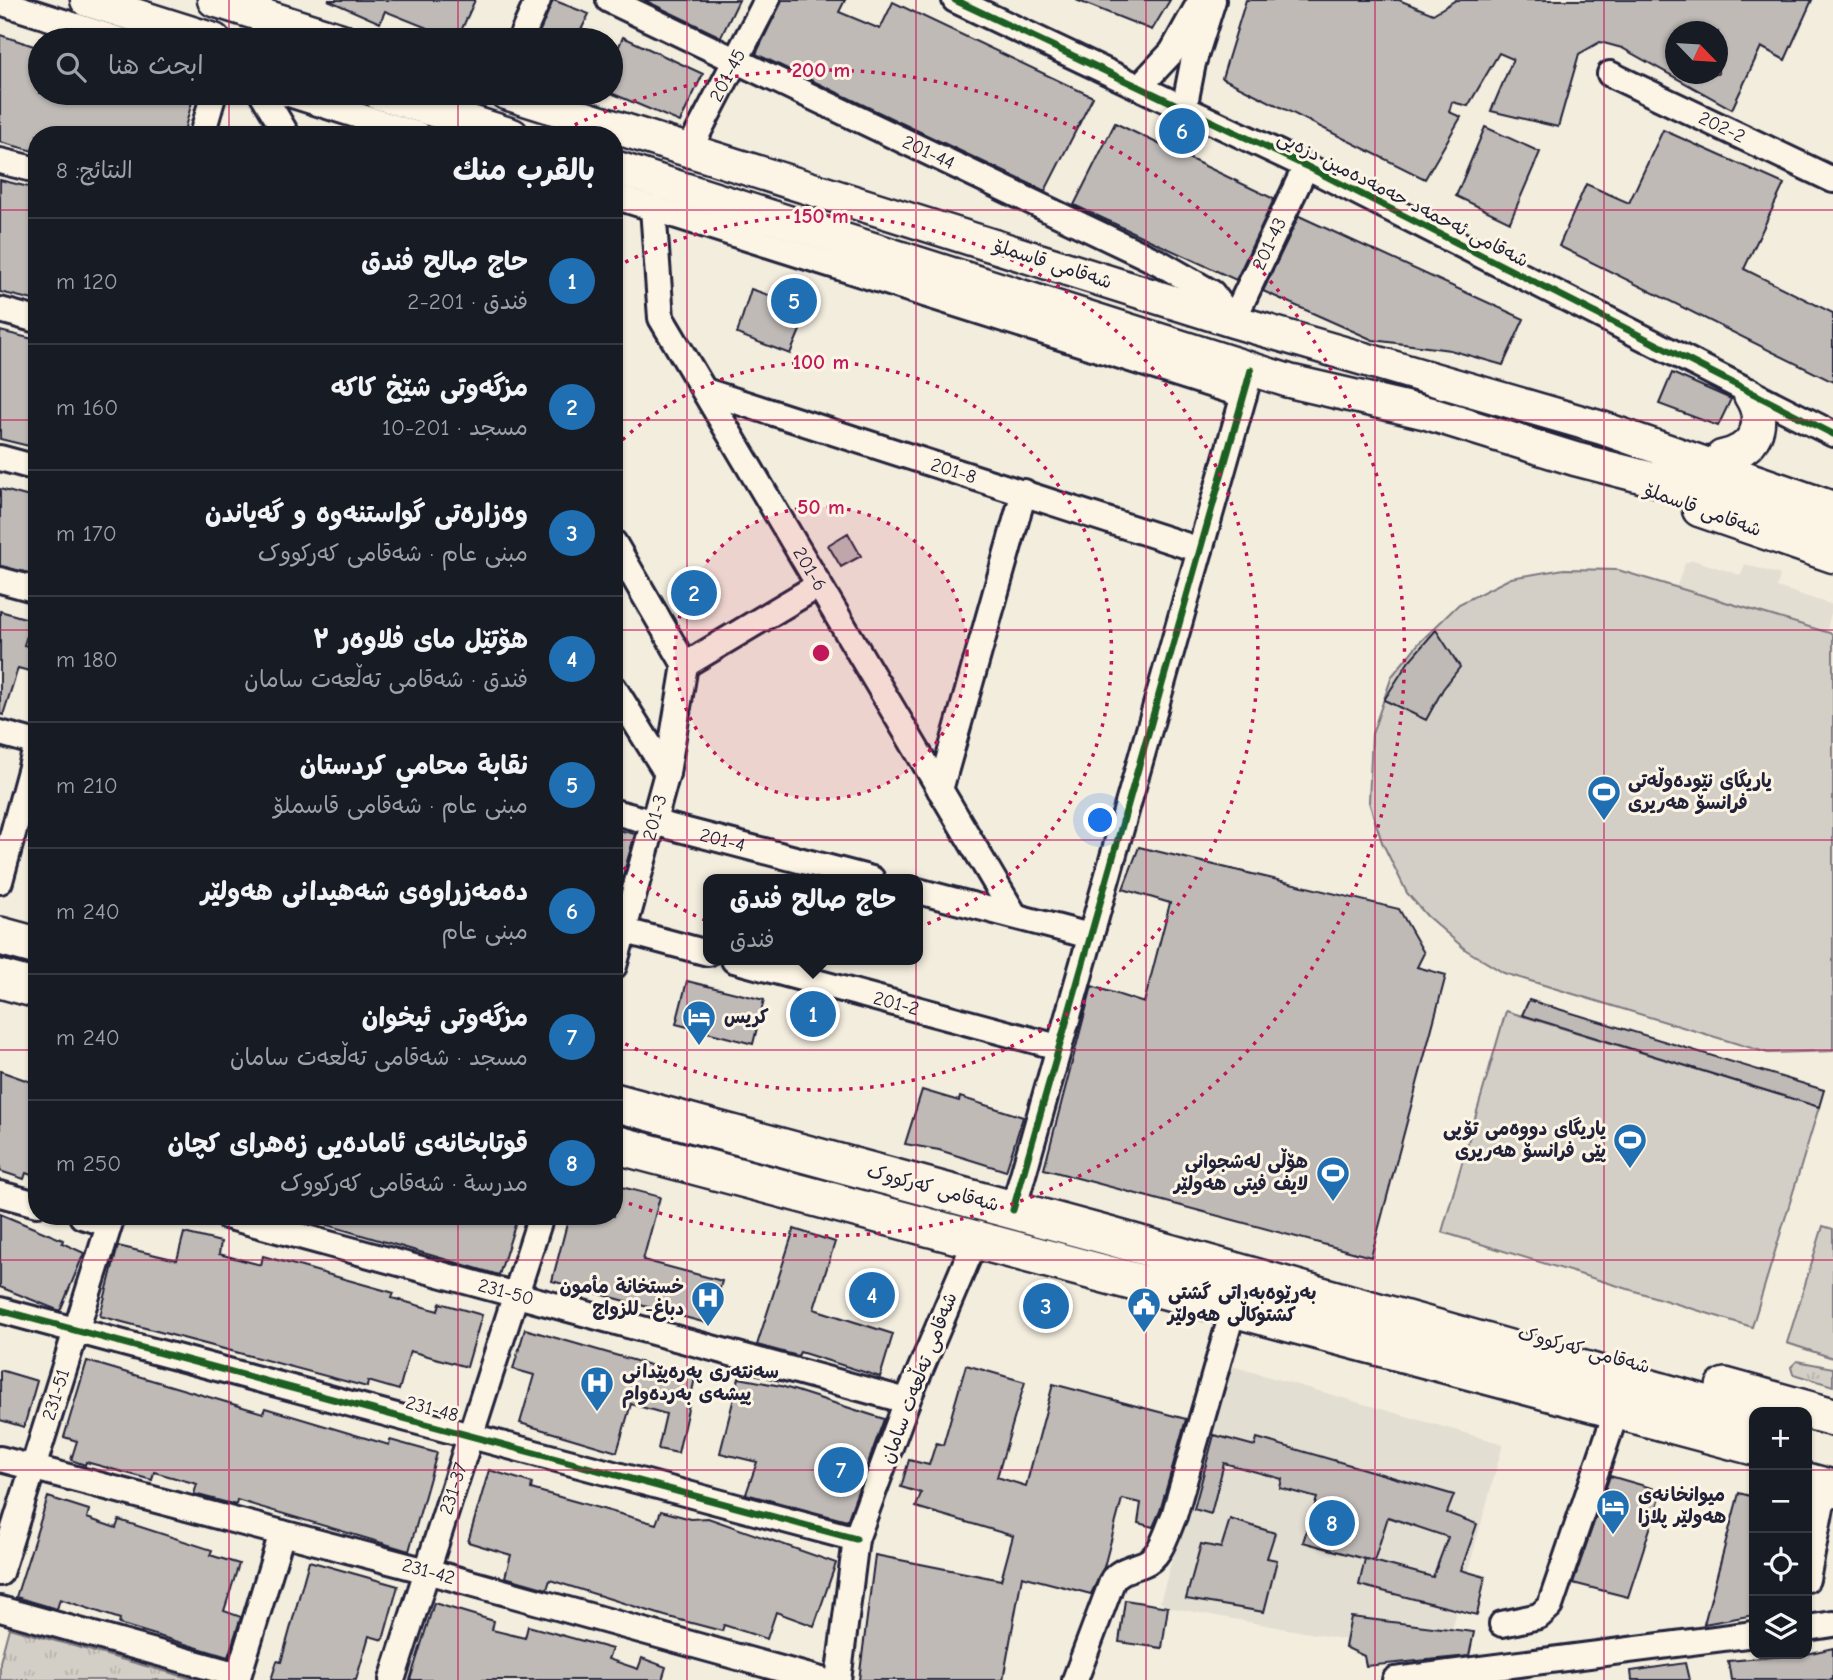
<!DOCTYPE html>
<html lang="ar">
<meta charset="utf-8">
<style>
:root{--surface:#171b24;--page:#242831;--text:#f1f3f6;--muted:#9ea1a6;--line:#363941;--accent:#1f6fb2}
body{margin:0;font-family:"Comic Neue","Playpen Sans Arabic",sans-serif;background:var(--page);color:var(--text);direction:rtl}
.controls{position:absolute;right:21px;bottom:21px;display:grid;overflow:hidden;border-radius:14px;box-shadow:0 2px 5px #0004}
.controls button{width:63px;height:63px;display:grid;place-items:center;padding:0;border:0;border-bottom:2px solid var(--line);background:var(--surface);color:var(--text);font:35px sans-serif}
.compass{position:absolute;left:1665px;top:21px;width:63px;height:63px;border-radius:50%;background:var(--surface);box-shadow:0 2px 5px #0004;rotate:115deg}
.you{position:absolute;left:1101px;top:821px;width:24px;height:24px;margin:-18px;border:5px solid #fff;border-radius:50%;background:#1a73e8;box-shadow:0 0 0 10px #1a73e833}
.badge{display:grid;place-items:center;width:46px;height:46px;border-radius:50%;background:var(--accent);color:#fff;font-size:23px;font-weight:700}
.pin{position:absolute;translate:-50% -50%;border:4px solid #fff;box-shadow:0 2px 7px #0006}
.popup{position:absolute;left:703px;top:874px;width:220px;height:91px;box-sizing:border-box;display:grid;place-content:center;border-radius:14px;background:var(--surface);filter:drop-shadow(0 2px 5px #0005);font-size:23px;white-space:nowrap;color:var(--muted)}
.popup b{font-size:26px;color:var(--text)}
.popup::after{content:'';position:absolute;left:50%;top:100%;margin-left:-14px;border:14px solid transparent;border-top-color:var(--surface)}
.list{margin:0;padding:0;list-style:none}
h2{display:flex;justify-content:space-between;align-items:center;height:91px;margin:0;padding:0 28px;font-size:30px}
h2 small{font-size:23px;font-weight:400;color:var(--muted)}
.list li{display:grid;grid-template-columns:46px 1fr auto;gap:21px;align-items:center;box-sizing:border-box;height:126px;padding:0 28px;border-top:2px solid var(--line)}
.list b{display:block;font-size:26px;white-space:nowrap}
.list p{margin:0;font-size:23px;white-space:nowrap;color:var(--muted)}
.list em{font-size:23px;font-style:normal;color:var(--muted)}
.icon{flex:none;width:38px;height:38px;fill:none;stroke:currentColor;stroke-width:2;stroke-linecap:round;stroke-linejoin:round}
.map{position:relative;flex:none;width:1833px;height:1680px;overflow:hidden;direction:ltr}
.search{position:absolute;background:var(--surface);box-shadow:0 2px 5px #0004;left:28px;top:28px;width:595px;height:77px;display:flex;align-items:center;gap:18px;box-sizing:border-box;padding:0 24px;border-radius:38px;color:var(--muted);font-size:26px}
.panel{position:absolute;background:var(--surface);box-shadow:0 2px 5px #0004;left:28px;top:126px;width:595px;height:1099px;border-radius:28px;direction:rtl}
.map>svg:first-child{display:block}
.built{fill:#e3ded2}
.grass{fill:#d4cfc6;stroke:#7b7880;stroke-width:2}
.park{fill:url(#park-tufts);stroke:#7b7880;stroke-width:2}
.building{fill:#bfbab6;stroke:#22223b;stroke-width:2;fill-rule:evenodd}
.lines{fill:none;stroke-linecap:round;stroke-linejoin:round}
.minor-casing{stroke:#22223b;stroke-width:30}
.major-casing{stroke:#22223b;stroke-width:37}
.highway-casing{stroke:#22223b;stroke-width:42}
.minor{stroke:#fcf5e5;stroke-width:24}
.major{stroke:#fcf5e5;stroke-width:32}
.highway{stroke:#fcf5e5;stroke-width:37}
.cycleway-casing{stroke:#fcf5e5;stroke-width:11}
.cycleway{stroke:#1b5e20;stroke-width:7}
.grid{fill:none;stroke:#c2185b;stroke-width:2;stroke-opacity:0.55}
.ring{fill:none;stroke:#c2185b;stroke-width:3.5;stroke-dasharray:3.5 7}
.labels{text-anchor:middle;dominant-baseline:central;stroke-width:6;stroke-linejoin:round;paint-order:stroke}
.street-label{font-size:19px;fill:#22223b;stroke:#fcf5e5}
.poi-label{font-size:19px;font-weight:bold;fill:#22223b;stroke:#fcf5e5;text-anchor:start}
.centre{fill:#c2185b;stroke:#fcf5e5;stroke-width:3.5}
.ring-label{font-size:21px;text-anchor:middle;font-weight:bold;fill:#c2185b;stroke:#fcf5e5;stroke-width:6;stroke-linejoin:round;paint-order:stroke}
</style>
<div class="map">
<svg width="1833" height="1680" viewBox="0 0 1833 1680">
<defs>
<pattern id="park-tufts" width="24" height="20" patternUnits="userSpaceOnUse" patternTransform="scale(1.75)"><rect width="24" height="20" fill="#d4cfc6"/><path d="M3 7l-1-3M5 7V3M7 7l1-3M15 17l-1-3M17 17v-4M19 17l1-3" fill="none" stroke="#b6b1ab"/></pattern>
</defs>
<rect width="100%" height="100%" fill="#f3edde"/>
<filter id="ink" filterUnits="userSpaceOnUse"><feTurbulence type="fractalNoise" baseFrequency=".0143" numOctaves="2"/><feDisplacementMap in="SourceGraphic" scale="14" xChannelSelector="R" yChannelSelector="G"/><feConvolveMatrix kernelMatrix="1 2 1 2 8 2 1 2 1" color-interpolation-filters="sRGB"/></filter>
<g filter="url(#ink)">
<path class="built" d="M1693 560 1741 575 1745 564 1780 575 1777 587 1833 605 1823 646 1673 597 1685 563Z
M1228 1365 1503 1444 1444 1658 1168 1607 1160 1602Z"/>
<path class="grass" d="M1564 569 1618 570 1833 634V1051L1768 1053 1504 973 1466 950 1427 916 1407 893 1382 842 1369 802 1372 734 1392 676 1419 643 1459 604 1511 578Z
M1506 1011 1819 1107 1752 1327 1442 1232Z
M1823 1226 1833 1229V1358L1787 1343Z"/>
<path class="park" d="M1797 1361 1833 1368V1386L1793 1374 1791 1367Z
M9 1628 196 1680H0V1662Z"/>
<path class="building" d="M328 0H475L457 40 385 11 380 23Z
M553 0 589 14 576 40H536Z
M644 0H739L721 37Z
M782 0H845L839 12 880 29 893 2 1093 97 1045 191 756 54Z
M1076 0H1170L1152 30Z
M1246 0H1399L1433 14 1456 0H1812L1785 60 1761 47 1732 109 1622 48 1600 42 1579 54 1558 127 1491 111 1513 59 1499 53 1468 106 1452 102 1449 112 1461 117 1425 179 1222 78ZM1676 32H1718V74H1676Z
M0 35 40 48V93H176L193 98 183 135H37V152L0 142Z
M623 37 703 74 680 122 611 93V64Z
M1115 123 1274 199 1236 280 1074 205Z
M1485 127 1540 152 1510 222 1456 196Z
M1663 130 1784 184 1744 269 1833 313V382L1559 246 1586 184 1629 203Z
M0 180 37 189V301L0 292Z
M1299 216 1524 319 1503 365 1450 350 1373 340 1263 291Z
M751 289 809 309 790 354 737 334Z
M0 331 37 340V448L0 439Z
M1672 373 1731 399 1718 426 1659 404Z
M0 489 37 499V575L0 566Z
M848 533 861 556 841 567 828 545Z
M0 611 32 620 24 645 37 649V673L18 668 3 715 0 714Z
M1436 630 1460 667 1443 689 1426 720 1384 700 1409 661Z
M614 829 635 834 619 889H614Z
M1139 847 1399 909 1424 953 1417 967 1446 975 1371 1257 1044 1169 1092 986 1144 1003 1170 903 1123 889Z
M687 981 764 1000 753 1044 676 1024Z
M1529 1000 1824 1090 1819 1107 1522 1015Z
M0 1071 37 1084V1177L26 1173 24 1179 0 1171Z
M922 1090 959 1101 960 1097 1023 1117 1006 1171 939 1150 905 1144Z
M614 1185 660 1197 643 1260 722 1281 710 1324 552 1281 569 1216H614Z
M0 1214 63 1240 62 1243 84 1253 60 1311 0 1287Z
M310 1216H507L506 1219 516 1222 499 1275 310 1220Z
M794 1229 835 1242 814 1309 893 1334 880 1377 800 1352 798 1356 757 1345Z
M184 1233 221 1242 219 1254 261 1265 263 1256 394 1293 392 1298 438 1311 440 1303 482 1315 467 1367 410 1351 399 1390 368 1381 367 1387 100 1316 118 1246 177 1260Z
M525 1329 695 1378 678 1453 658 1449 666 1414 631 1404 617 1452 520 1423 534 1375 513 1369Z
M87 1361 263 1413 265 1408 389 1445 390 1440 437 1453 409 1551 237 1500 236 1505 194 1494 197 1484 154 1472 152 1480 86 1462 85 1465 71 1460 77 1441 64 1437Z
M966 1365 1025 1382 997 1477 1026 1486 1053 1384 1186 1419 1160 1511 1153 1527 1138 1523 1141 1503 1122 1499 1104 1567 1091 1594 1022 1576 1003 1680H859L875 1555 1001 1580 1013 1536 916 1507 921 1493 901 1487 909 1460 929 1465 936 1443 943 1445Z
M0 1370 37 1381 24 1427 0 1420Z
M739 1378 781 1386 884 1419 847 1521 746 1494 757 1462 720 1453Z
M1214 1435 1255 1446 1257 1438 1454 1495 1447 1513 1477 1524 1461 1570 1485 1577 1477 1615 1359 1585 1365 1559 1303 1542 1317 1498 1280 1488 1282 1479 1224 1463 1211 1514 1194 1509ZM1388 1517 1448 1537 1433 1577 1366 1559 1374 1561Z
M489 1470 532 1483 531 1489 656 1524 661 1511 691 1519 708 1518 836 1563 814 1626 776 1612 767 1639 724 1625 722 1631 665 1616 550 1580 547 1589 505 1577 511 1555 468 1542Z
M1610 1476 1662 1491 1628 1597 1573 1583Z
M1739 1493 1754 1497V1615L1704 1624Z
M48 1497 89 1510 87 1518 116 1528 119 1520 212 1550 210 1555 239 1564 224 1611 241 1617 228 1657 119 1624 120 1619 60 1599 57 1609 16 1597Z
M1230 1519 1275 1533 1267 1558 1277 1560 1264 1612 1186 1599 1201 1544 1221 1548Z
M309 1561 398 1586 383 1640 369 1636 356 1680H271L277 1661 281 1662Z
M1125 1600 1168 1607 1162 1648 1119 1642Z
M434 1603 494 1621 492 1630 525 1638 528 1626 612 1649 608 1659 638 1669 642 1658 666 1667 662 1680H410Z
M1351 1617 1474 1632 1469 1656 1366 1666 1364 1656 1345 1647Z
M1833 1648V1680H1731L1728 1661 1807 1654Z
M1685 1663 1689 1680H1632L1631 1671Z"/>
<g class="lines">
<g class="minor-casing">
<g id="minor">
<path id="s1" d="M609 0 1160 263 1212 293 1233 321 1306 166"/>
<path d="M955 0 1306 166 1833 434"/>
<path d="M0 2 120 40"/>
<path d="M520 40 538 0"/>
<path id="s2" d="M1610 74 1833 180"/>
<path d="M1139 87 1172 52 1201 0"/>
<path d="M262 93 287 135"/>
<path d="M286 93 419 135"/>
<path d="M1184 109 1193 63 1213 0"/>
<path d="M202 135 214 93"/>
<path id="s3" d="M689 150 767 0"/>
<path d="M0 161 37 170"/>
<path d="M614 196 1244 395"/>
<path id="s4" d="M653 208 661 318 1015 916"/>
<path d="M0 310 37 320"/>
<path id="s5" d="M705 391 1200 550"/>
<path d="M0 458 37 468"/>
<path d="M614 543 685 665"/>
<path d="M0 580 37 590"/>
<path d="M685 665 819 585"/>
<path d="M614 688 667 773"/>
<path d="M0 733 37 743"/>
<path d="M940 790 1024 492"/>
<path id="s6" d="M614 812 872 879"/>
<path d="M0 881 37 745"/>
<path d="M918 891 1090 936"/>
<path d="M614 928 708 953"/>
<path id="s7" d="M734 960 1058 1047"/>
<path id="s8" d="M614 966 667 773 685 665"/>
<path d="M0 1194 37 1204"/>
<path d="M1013 1210 1251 370"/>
<path d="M82 1216 109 1224"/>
<path id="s9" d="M226 1216 907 1401"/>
<path d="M0 1310 856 1539"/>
<path id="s10" d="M0 1459 427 1571 821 1680"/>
<path id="s11" d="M0 1573 112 1216"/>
<path d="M1807 1579 1825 1487"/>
<path d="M0 1609 238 1675"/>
<path d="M1502 1624 1539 1616 1550 1606 1611 1427"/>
<path d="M1807 1628 1833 1624"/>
<path d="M237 1680 282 1533"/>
<path id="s12" d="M392 1680 541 1216"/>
<path d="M838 1680 856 1539 907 1401 975 1241"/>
<path d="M1075 1680 1113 1579C1123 1569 1130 1569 1143 1564 1161 1558 1167 1531 1174 1516L1233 1310"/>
<path d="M1395 1680 1754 1634"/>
</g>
</g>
<g class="major-casing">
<path id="major" d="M87 0 214 40
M214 0 341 40
M379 93 512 135
M506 93 1233 321 1602 428 1833 508
M614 167 1289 381 1427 413 1575 459 1757 506 1833 532
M1722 457C1755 451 1768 423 1750 395
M1699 510 1833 556"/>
</g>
<g class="highway-casing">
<path id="highway" d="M0 936 37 946
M0 979 37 989
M614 1102 1105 1235 1754 1418
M614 1144 1754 1446
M1725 1387 1833 1417
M1807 1482 1833 1489"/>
</g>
<use href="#minor" class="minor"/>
<use href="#major" class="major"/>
<use href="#highway" class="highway"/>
<g class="cycleway-casing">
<path id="cycleway" d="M955 0 1306 166 1833 434
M1013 1210 1251 370
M0 1310 856 1539"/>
</g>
<use href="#cycleway" class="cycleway"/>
</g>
</g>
<path class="grid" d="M229 0V40M458 0V40M687 0V1680M916 0V1680M1146 0V1680M1375 0V1680M1604 0V1680M229 93V135M458 93V135M0 210H37M614 210H1833M0 420H37M614 420H1833M0 630H37M614 630H1833M0 840H37M614 840H1833M0 1050H37M614 1050H1833M229 1216V1680M458 1216V1680M0 1260H1833M0 1470H1754M1807 1470H1833"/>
<circle cx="821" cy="653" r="146" fill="#c2185b" fill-opacity=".12"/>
<g class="ring">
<circle cx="821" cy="653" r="146"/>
<path d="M615 447A291 291 0 1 1 615 859"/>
<path d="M616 267A437 437 0 1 1 616 1039"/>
<path d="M556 134A583 583 0 1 1 617 1199"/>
</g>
<defs>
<g id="stadium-pin" transform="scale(1.75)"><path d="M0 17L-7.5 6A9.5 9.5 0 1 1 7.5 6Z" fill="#1f6fb2" stroke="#fcf5e5"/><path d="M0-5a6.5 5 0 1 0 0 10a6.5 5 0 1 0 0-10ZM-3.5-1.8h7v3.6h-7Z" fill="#fff"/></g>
<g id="hotel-pin" transform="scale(1.75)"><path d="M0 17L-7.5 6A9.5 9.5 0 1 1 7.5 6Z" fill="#1f6fb2" stroke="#fcf5e5"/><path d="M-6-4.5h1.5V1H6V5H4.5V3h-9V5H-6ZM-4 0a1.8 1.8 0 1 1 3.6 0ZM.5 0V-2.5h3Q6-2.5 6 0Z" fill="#fff"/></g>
<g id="hospital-pin" transform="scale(1.75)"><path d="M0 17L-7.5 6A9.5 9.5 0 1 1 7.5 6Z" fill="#1f6fb2" stroke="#fcf5e5"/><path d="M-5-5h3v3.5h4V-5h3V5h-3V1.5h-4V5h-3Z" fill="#fff"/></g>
<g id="civic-pin" transform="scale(1.75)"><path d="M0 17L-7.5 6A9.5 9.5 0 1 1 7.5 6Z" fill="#1f6fb2" stroke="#fcf5e5"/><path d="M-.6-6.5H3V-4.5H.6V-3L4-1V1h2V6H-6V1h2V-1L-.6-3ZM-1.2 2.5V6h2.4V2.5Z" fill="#fff"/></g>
</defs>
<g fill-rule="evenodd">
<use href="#stadium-pin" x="1604" y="792"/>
<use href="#hotel-pin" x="699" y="1017"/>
<use href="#stadium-pin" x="1630" y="1140"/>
<use href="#stadium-pin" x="1333" y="1173"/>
<use href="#hospital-pin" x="708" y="1298"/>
<use href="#civic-pin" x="1144" y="1304"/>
<use href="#hospital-pin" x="597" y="1383"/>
<use href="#hotel-pin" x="1613" y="1506"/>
</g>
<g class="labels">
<g class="street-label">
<text stroke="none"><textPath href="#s3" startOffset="84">201-45</textPath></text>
<text stroke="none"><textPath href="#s2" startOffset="124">202-2</textPath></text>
<text stroke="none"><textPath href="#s1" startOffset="354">201-44</textPath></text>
<text transform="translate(1403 199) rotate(27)">شەقامی ئەحمەد حەمەدەمین دزەیی</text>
<text stroke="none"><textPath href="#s1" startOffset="791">201-43</textPath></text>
<text transform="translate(1053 264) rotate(18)">شەقامی قاسملۆ</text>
<text stroke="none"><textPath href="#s5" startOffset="261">201-8</textPath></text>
<text transform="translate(1703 510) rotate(20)">شەقامی قاسملۆ</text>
<text stroke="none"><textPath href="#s4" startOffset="402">201-6</textPath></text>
<text stroke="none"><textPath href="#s8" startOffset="154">201-3</textPath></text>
<text stroke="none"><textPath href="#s6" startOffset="112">201-4</textPath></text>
<text stroke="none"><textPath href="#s7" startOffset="168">201-2</textPath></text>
<text transform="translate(933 1188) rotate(15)">شەقامی کەرکووک</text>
<text stroke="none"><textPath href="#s9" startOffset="290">231-50</textPath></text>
<text transform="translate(1584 1350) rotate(15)">شەقامی کەرکووک</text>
<text transform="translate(919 1378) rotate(-69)">شەقامی تەڵعەت سامان</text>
<text stroke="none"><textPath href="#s11" startOffset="187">231-51</textPath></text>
<text transform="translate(432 1409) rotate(15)">231-48</text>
<text stroke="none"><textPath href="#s12" startOffset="201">231-37</textPath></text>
<text stroke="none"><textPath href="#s10" startOffset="443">231-42</textPath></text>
</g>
<g class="poi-label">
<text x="1628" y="781">یاریگای نێودەوڵەتی<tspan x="1628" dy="22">فرانسۆ هەریری</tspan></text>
<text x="724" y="1017">كريس</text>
<text x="1606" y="1129" text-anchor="end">یاریگای دووەمی تۆپی<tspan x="1606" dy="22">پێی فرانسۆ هەریری</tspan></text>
<text x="1308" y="1162" text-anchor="end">هۆڵی لەشجوانی<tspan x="1308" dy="22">لایف فیتی هەولێر</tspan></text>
<text x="684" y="1287" text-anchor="end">خستخانة مأمون<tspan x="684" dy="22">دباغ- للزواج</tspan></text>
<text x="1168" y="1293">بەڕێوەبەراتی گشتی<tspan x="1168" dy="22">کشتوکاڵی هەولێر</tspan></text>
<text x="622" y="1372">سەنتەری پەرەپێدانی<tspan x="622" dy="22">پیشەی بەردەوام</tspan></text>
<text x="1638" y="1495">میوانخانەی<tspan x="1638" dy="22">هەولێر پلازا</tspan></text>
</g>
</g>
<circle cx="821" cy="653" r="10" class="centre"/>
<g class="ring-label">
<text x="821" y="77">200 m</text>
<text x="821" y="223">150 m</text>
<text x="821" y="369">100 m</text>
<text x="821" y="514">50 m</text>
</g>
</svg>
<div class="controls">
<button>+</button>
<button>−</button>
<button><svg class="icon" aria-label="locate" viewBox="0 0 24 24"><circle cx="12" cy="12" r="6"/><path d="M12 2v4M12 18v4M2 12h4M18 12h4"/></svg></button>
<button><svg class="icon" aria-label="layers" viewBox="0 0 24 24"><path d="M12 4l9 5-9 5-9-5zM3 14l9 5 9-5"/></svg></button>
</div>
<svg class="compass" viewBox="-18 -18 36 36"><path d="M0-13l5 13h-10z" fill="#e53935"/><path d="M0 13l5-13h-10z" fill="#9ea1a6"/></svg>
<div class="you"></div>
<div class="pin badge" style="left:813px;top:1014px">1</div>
<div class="popup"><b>حاج صالح فندق</b>فندق</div>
<div class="pin badge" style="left:694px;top:593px">2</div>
<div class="pin badge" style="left:1046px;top:1306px">3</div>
<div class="pin badge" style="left:872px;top:1295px">4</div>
<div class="pin badge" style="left:794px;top:301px">5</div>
<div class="pin badge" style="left:1182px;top:131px">6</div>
<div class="pin badge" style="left:841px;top:1470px">7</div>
<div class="pin badge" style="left:1332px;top:1523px">8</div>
<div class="search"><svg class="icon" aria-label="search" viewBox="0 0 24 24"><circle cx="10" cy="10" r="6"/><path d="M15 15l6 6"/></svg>ابحث هنا</div>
<section class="panel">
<h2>بالقرب منك<small>النتائج: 8</small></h2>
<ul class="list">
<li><span class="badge">1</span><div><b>حاج صالح فندق</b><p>فندق · 201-2</p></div><em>120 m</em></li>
<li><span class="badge">2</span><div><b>مزگه‌وتی شێخ كاكه</b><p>مسجد · 201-10</p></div><em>160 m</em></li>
<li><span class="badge">3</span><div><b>وەزارەتی گواستنەوە و گەیاندن</b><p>مبنى عام · شەقامی کەرکووک</p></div><em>170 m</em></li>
<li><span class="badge">4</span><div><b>هۆتێل مای فلاوەر ٣</b><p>فندق · شەقامی تەڵعەت سامان</p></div><em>180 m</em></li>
<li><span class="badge">5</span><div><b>نقابة محامي كردستان</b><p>مبنى عام · شەقامی قاسملۆ</p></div><em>210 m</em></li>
<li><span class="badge">6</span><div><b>دەمەزراوەی شەهیدانی هەولێر</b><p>مبنى عام</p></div><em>240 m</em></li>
<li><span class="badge">7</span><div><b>مزگەوتی ئیخوان</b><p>مسجد · شەقامی تەڵعەت سامان</p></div><em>240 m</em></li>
<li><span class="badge">8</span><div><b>قوتابخانەی ئامادەیی زەهرای کچان</b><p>مدرسة · شەقامی کەرکووک</p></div><em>250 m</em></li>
</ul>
</section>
</div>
